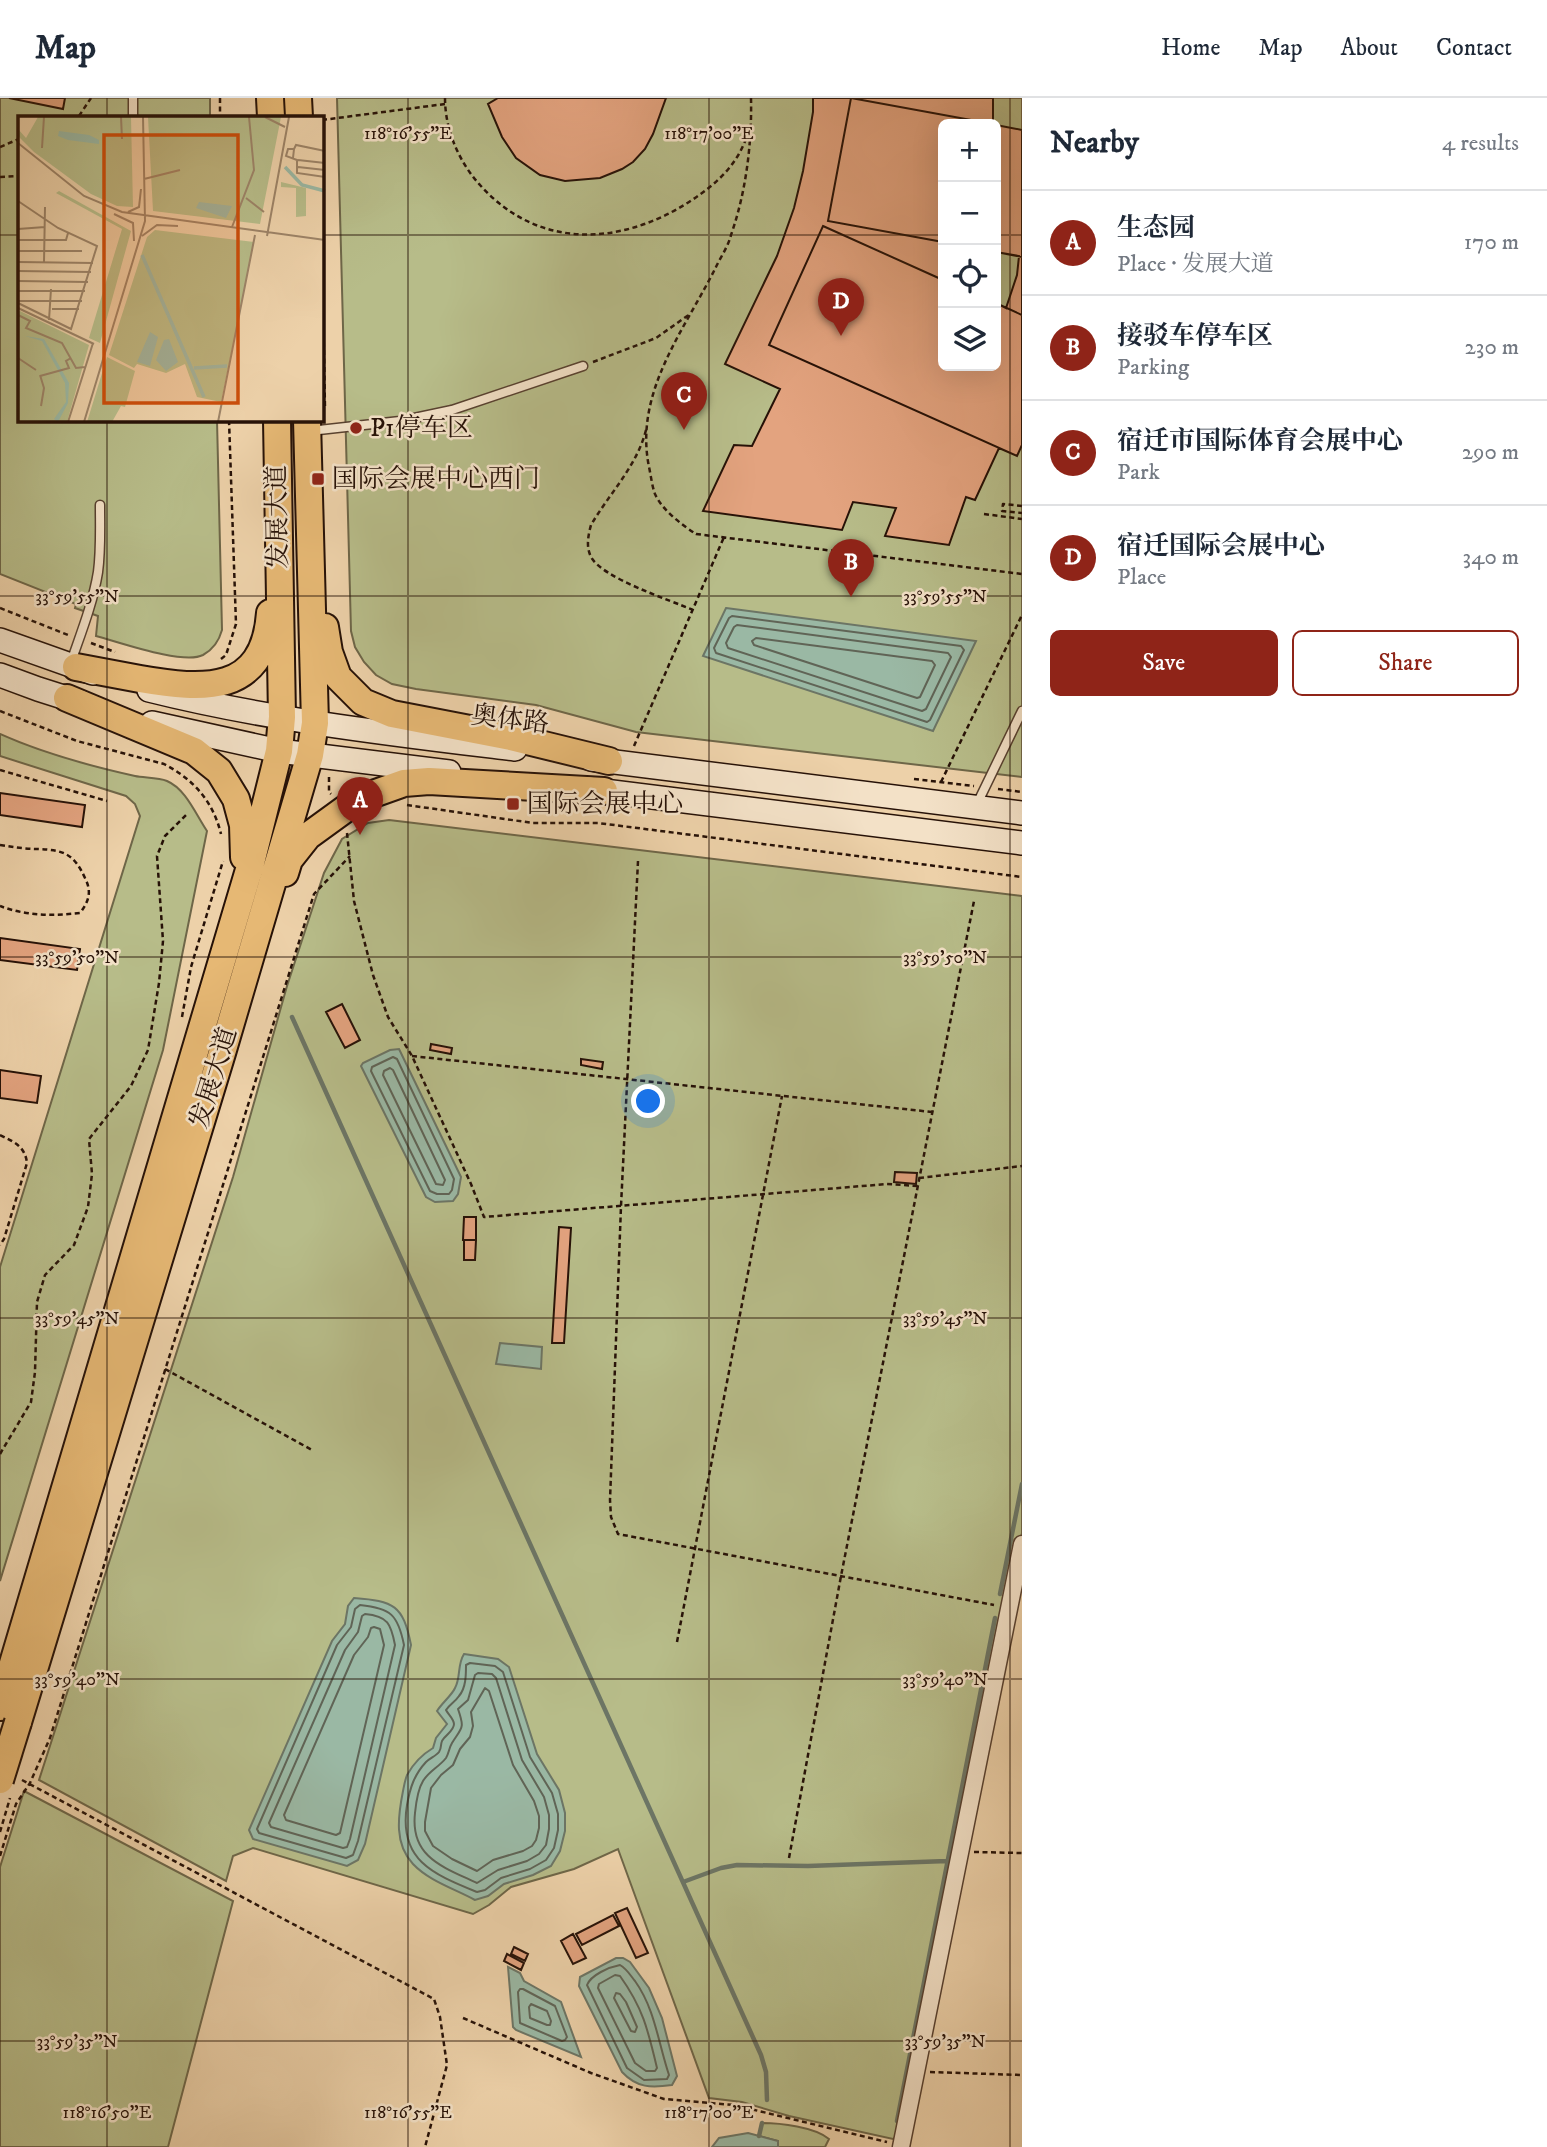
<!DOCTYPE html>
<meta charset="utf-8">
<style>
:root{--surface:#fff;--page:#f6f6f7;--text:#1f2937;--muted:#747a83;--line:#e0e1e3;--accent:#8f2418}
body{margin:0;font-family:"IM FELL DW Pica","Noto Serif SC",serif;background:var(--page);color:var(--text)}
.controls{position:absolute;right:21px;top:21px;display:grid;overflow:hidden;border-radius:10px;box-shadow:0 7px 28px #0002}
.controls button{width:63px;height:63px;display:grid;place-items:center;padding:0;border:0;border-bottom:2px solid var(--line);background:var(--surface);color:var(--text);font:35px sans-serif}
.you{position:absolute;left:649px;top:1004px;width:24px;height:24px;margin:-18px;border:5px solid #fff;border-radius:50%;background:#1a73e8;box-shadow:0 0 0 10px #1a73e833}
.badge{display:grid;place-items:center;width:46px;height:46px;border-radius:50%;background:var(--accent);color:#fff;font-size:23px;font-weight:700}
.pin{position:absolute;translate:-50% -58px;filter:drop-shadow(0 2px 4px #0008)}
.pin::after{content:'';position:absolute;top:37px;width:24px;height:21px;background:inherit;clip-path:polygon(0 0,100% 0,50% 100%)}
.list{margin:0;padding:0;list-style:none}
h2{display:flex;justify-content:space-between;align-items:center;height:91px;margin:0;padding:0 28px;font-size:30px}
h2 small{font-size:23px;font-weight:400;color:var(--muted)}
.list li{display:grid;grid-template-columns:46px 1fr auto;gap:21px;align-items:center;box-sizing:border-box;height:105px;padding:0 28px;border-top:2px solid var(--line)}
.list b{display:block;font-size:26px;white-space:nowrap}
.list p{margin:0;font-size:23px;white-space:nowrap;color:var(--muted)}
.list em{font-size:23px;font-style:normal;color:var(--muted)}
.actions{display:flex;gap:14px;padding:21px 28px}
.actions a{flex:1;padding:16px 0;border:2px solid var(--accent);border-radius:10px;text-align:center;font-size:24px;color:var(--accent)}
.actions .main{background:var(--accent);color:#fff}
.icon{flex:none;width:38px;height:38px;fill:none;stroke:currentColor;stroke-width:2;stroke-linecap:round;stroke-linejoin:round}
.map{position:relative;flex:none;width:1022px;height:2049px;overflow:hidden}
header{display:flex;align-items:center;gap:42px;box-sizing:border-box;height:98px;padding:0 35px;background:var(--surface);border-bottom:2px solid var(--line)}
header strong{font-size:33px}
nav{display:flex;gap:38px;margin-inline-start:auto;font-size:24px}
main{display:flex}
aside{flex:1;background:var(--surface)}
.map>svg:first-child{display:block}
.green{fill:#b7bc89;stroke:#6e6648;stroke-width:2;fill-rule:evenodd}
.water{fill:#9ab8a4;stroke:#6c7565;stroke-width:2}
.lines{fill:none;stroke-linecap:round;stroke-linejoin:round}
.shore{stroke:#606456;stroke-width:2}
.stream{stroke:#6c7565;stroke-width:4.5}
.building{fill:#e3a37f;stroke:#261107;stroke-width:2}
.lane-casing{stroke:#584130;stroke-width:11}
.street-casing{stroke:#584130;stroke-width:19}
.secondary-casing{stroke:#261107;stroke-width:26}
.primary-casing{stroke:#261107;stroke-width:30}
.path{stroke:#261107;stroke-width:2.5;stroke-dasharray:5 3.5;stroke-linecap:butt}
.lane{stroke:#f3e1c7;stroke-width:8}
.street{stroke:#f3e1c7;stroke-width:16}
.secondary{stroke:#f3e1c7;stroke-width:23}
.primary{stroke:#e6b874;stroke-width:26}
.primary-bridge-casing{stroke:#261107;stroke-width:30;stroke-linecap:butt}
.path-bridge{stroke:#261107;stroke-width:2.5;stroke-dasharray:5 3.5;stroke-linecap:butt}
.primary-bridge{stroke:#e6b874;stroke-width:26}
.ticks{fill:none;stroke:#261107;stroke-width:2;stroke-opacity:0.45}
.poi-dot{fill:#8f2418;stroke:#f3e1c7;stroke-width:2.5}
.labels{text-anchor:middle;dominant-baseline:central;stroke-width:5;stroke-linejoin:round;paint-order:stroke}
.poi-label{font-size:26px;fill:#261107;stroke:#f3e1c7;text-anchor:start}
.street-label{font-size:26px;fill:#261107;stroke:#f3e1c7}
.inset-river{fill:none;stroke:#9ab8a4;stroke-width:3.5}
.inset-road{fill:none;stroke:#9d8468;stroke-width:2}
.view{fill:#cb4e0b;fill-opacity:0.15;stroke:#cb4e0b;stroke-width:3.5}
.inset-edge{fill:none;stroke:#261107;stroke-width:3.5}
.ticks-label{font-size:18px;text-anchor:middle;fill:#261107;stroke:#f3e1c7;stroke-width:5;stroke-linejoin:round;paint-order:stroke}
</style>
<header>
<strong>Map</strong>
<nav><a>Home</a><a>Map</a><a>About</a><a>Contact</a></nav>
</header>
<main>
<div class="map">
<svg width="1022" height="2049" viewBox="0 0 1022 2049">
<rect width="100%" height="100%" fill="#edd1a9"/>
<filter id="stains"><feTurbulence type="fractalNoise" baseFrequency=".00286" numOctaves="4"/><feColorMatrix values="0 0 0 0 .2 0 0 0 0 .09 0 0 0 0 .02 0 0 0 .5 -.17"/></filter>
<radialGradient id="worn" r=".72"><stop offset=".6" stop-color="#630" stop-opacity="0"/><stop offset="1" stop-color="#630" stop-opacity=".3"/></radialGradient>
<path class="green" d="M0 0H210V19H19V322H217L222 532C219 543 214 551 203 557 183 567 119 544 96 538L98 518 75 510 76 506 0 476Z
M337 0H1022V679L636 634 536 607 416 591 392 586 376 577 364 564 355 549 351 533ZM943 26H996V268H943Z
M0 636C42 655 90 668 135 678 144 680 158 679 167 683 186 691 196 717 207 733L163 952 0 1483V1169L140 718 135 706 126 698 0 658Z
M389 722 1022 798V1435L904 2033 893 2041 789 2018 742 2004 709 2000 618 1751 574 1771 511 1789 489 1807 473 1816 253 1750 233 1758 226 1783 39 1682 233 1079 287 888 324 775 342 741 368 725Z
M24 1693 233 1803 168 2049H0V1769Z
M762 2025C780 2025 815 2029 829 2041L825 2049H778V2043L759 2038Z"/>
<path class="water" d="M726 510 976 543 933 633 703 558Z
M399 951 461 1079 458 1096 453 1103 435 1104 426 1099 361 968 363 965 390 952Z
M500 1245 542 1249 541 1271 496 1266Z
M354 1500C394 1503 403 1507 411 1547L365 1746 358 1762 347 1768 253 1741 249 1732 332 1543 345 1526 348 1508Z
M464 1556 498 1561 509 1569 537 1656 559 1692 565 1715V1733L560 1753 551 1768 533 1777 504 1786 488 1798 475 1802C455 1791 429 1783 413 1766 394 1746 398 1718 403 1693 404 1688 405 1682 407 1677 413 1666 423 1656 433 1650L436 1640 447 1626 437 1613C442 1605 452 1597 455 1590 461 1579 457 1567 464 1556Z
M616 1860H623L630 1864 649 1890 662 1920 677 1978 672 1987C651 1990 637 1990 622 1974L579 1888 580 1879Z
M508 1869 520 1875 524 1883 561 1904 581 1959 516 1932 513 1929Z
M748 2035 778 2043V2049H712L719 2040Z"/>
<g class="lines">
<path class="shore" d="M732 518 961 548 964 552 930 622 927 624 716 555 714 550 729 520Z
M737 527 948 555 951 559 926 611 922 613 728 550 726 545 734 529Z
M756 540 932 563 935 567 920 599 917 600 754 547 752 543Z
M393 959 397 961 454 1081 452 1092 449 1096H437L430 1093 371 973 372 969Z
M390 970 393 972 445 1082 443 1087 436 1086 383 977 384 973Z
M360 1507C391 1510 398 1517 404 1547L358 1743 353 1757 346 1760 259 1735 257 1731 337 1547 351 1529 355 1511Z
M365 1516C388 1518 391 1526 395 1547L350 1741 347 1749 343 1750 271 1729 269 1725 345 1552 358 1534 362 1518Z
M374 1529 380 1531 384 1547 340 1735 336 1737 286 1722 284 1717 354 1557 368 1539 371 1530Z
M470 1565 495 1568 503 1574 530 1659 552 1695 558 1716V1732L554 1750 546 1762 530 1771 501 1780 485 1792 477 1794C433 1776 398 1762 407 1707 410 1690 414 1677 426 1664 430 1660 436 1658 439 1654 442 1649 440 1648 442 1643 445 1637 454 1633 454 1626 454 1621 448 1616 446 1612 450 1606 455 1604 459 1598 466 1590 466 1577 466 1567Z
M478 1575 492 1576 496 1580 522 1662 544 1699 549 1717V1731L546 1747 539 1756 527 1763 498 1772 477 1785C443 1769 410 1759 415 1715 416 1705 418 1691 423 1683 429 1673 439 1669 446 1660 449 1655 449 1650 452 1645 462 1629 465 1631 458 1611L468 1602 475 1577Z
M485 1590 489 1593 513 1667 534 1703 539 1718V1730L536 1742 532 1748 523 1753 493 1762 477 1773 452 1761 433 1748 425 1733V1724L431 1690 441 1677 453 1667 460 1651 470 1639 473 1628 471 1614Z
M620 1867C627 1871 630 1877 635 1883 655 1911 658 1944 669 1977L667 1981 644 1982 627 1970 587 1887C591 1877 609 1869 620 1867Z
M615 1877 620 1878C643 1910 648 1932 657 1970L655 1973H646L635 1965 598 1890 599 1886Z
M520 1891H523L555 1908 567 1939 565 1942 562 1943 520 1925 518 1894Z
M616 1895 620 1896 626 1904 637 1929 635 1934 631 1933 614 1900Z
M531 1906 547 1913 551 1923 550 1927H547L530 1920 529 1909Z"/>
<path class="stream" d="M292 919 761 1957 766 1974 767 2002
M1000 1496 1022 1386
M683 1784 721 1770 737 1767 808 1768 947 1763
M897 2023 995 1520
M759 2038 762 2025"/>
</g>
<path class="building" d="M9 0H65L63 11Z
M498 0H666L653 36 645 51 633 64 622 71 600 80 565 83 540 77 516 60 502 39 488 6Z
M813 0H993V26H943V268H996V205L1006 210 1017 177 1019 158 996 154V27L1022 32V347L1017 358 999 350 975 402 966 399 949 447 885 438 896 410 853 404 842 432 703 413 734 347 752 348 780 291 725 266 777 158 794 110 803 73 813 14Z
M851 0 993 26H943V144L828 123Z
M996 27 1022 32V159L996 154Z
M823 128 943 182V268H996V205L1022 217V347L1017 358 769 247Z
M0 695 85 707 82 729 0 717Z
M0 840 80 851 77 872 0 862Z
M342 906 360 942 345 950 326 914Z
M431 946 452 950 451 956 430 952Z
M581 961 603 964 602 971 581 967Z
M0 972 41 978 37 1005 0 1000Z
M895 1074 917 1075 916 1086 894 1084Z
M464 1119H476V1142H463Z
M559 1129 571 1130 564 1245H552Z
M464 1142H476L475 1162H464Z
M627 1810 648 1855 636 1860 615 1815Z
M613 1817 619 1828 582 1847 576 1836Z
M573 1836 586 1860 573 1866 561 1843Z
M514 1849 528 1856 525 1863 511 1856Z
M507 1856 524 1865 521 1872 504 1863Z"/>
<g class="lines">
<g class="lane-casing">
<path id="lane" d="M133 0V19
M310 333 400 323 452 312 583 268
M71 564C81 535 93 505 98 474 101 452 100 429 100 407
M977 706 1022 613"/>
</g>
<g class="street-casing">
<path id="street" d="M901 2049 1022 1446"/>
</g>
<g class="secondary-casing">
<path id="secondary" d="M0 542 93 575
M0 577 38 591 82 605
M149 592C269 622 392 636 515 651
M152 625 279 653 449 674
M591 661 1022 715
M588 691 1022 745"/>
</g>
<g class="primary-casing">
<path id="primary" d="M270 0 271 19
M298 0 299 19
M325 529 329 554 338 579 363 604 392 616 511 639 609 663
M76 569C97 573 119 577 140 581 203 592 264 597 270 515
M67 600 194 653 219 673 236 701 243 727 244 759
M285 775 289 762 308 738 359 701 404 685 429 683 604 693
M0 1609 251 765 279 653 282 619 277 322
M18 1624 222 955 310 657 315 625 307 322"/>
</g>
<path class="path" d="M220 0V19
M445 0C445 32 459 64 480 87 538 152 620 148 689 104 718 85 739 66 749 32
M751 0C752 46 746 94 731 137 728 149 720 160 715 171 683 234 634 295 649 369 651 378 652 388 655 396 662 412 682 427 696 436L1022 476
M79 18 91 0
M322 22 445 6
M0 49 19 41
M0 79 19 78
M322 150 325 310
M593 264 656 240 690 216
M646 332C637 368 609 396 591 427 588 438 586 449 591 459 602 480 670 502 693 512
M1022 408 1003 406 1002 413 1022 415
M984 416 1022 421
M0 510 68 537
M91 545 115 554
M221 561 226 557 236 526 229 322
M0 613 77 643 164 666C193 681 213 703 221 736
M634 648 724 439
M0 672 107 703
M329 679V694L331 696
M914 681 974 688
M941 684 1022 517
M998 691 1022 694
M407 707 533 725H598L1022 779
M347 735 354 803 373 877 388 919 412 958 471 1086 484 1119 887 1086 918 1088
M0 747C13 749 26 751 38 751 64 752 74 756 85 780 92 794 89 803 80 815 53 818 26 818 0 808
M638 763 621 1108 610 1402 611 1419 618 1436 994 1507
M182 919 191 869 223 763
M412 958 932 1014
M0 1037C14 1044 25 1048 27 1065L4 1141 0 1147
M919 1080 1022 1068
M165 1271 312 1352
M0 1356 31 1304 35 1274 37 1204 45 1177 74 1147 88 1109 92 1076 89 1041 131 988 148 952 159 885 163 843 157 758 165 738 187 716
M677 1544 782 998
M22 1682 434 1901 440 1919 447 1967 425 2049
M974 1754 1022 1755
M0 1758 16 1706 30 1685 50 1640 314 796 350 758
M789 1760 841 1478 974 803
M463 1920 591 1975 664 2001 734 2007 887 2044
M930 1974 1022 1977"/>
<use href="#lane" class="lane"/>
<use href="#street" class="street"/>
<use href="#secondary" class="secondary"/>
<use href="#primary" class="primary"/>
<g class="primary-bridge-casing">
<path id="primary-bridge" d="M0 1682 18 1624"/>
</g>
<path class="path-bridge" d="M0 1734 10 1700"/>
<use href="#primary-bridge" class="primary-bridge"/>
</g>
<path class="ticks" d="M107 0V19M408 0V2049M709 0V2049M1010 0V2049M0 137H19M322 137H943M996 137H1022M107 322V2049M0 498H1022M0 859H1022M0 1220H1022M0 1581H1022M0 1943H1022"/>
<g class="poi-dot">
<circle cx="356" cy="330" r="7"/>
<rect x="311" y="374" width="14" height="14" rx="3.5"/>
<rect x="506" y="699" width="14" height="14" rx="3.5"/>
</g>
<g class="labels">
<g class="poi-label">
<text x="370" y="330">P1停车区</text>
<text x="332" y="381">国际会展中心西门</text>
<text x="527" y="706">国际会展中心</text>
</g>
<g class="street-label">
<text transform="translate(278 419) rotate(-91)">发展大道</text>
<text transform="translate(510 622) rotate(7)">奥体路</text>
<text transform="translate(214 980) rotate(-73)">发展大道</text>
</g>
</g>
<g transform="translate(18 18)">
<rect width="306" height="306" fill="#edd1a9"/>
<path d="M20 1H113L115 91 99 90 73 78 16 36 0 20V13L8 22ZM130 1H263L242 108 135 95ZM263 66 288 72V100L278 101V72L263 71ZM41 75 113 115 82 227 71 222 104 113 38 77ZM137 114 236 126 203 286 179 281 167 248 148 257 119 248 116 252 91 239 129 121ZM0 194 71 229 49 306H0ZM89 241 117 255 107 291 103 290 94 306H69Z" fill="#b7bc89"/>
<path d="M41 15 71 19 81 24V28L50 24 40 20ZM181 86 214 90 208 102 178 92ZM132 216 140 221 132 250 119 246ZM7 220 26 223 51 267 50 287 40 306 36 303 48 286 47 267 24 225ZM151 223 160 246 148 255 138 244 146 224Z" fill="#9ab8a4"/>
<path class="inset-river" d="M267 51 284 69 307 75M124 139 186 281M176 252 209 250"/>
<path class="inset-road" d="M103 1 104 23M247 1 267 11M0 27 66 80 104 96 307 124M24 32 26 1M276 33 278 29 307 35M275 42 276 33H270L268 40 279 44V57L307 61M280 44 307 47M280 51 307 54M126 63 162 54M228 82 246 96M0 85 40 112 79 130 53 213 0 187M110 96 121 91 123 73M96 98 115 107 116 125M214 111 236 54 231 1M0 113 27 111M124 120 139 109 160 110M249 120 271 1M0 124H48L50 117M0 135H64M0 146 75 147M26 146 27 91M0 155 73 156M0 165 70 166M0 175H67M0 185H64M0 192 76 228M34 193H61M0 199 12 205 8 212 44 227 58 252 67 251M31 204 33 173M0 242 18 254M22 259 26 272 23 290M22 260 51 252 48 245 53 242M50 306 75 227M66 306 127 105 125 1M200 306 237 119"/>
<path class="view" d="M86 19H220V287H86Z"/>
<rect width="306" height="306" class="inset-edge"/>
</g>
<g class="ticks-label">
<text x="408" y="41">118°16'55"E</text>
<text x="709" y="41">118°17'00"E</text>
<text x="77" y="504">33°59'55"N</text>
<text x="945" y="504">33°59'55"N</text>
<text x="77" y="865">33°59'50"N</text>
<text x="945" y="865">33°59'50"N</text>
<text x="77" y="1226">33°59'45"N</text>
<text x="945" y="1226">33°59'45"N</text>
<text x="77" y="1587">33°59'40"N</text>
<text x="945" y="1587">33°59'40"N</text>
<text x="77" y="1949">33°59'35"N</text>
<text x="945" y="1949">33°59'35"N</text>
<text x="107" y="2020">118°16'50"E</text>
<text x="408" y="2020">118°16'55"E</text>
<text x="709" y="2020">118°17'00"E</text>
</g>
<rect width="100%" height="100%" filter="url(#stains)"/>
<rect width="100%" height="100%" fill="url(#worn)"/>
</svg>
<div class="controls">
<button>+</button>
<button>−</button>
<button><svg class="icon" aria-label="locate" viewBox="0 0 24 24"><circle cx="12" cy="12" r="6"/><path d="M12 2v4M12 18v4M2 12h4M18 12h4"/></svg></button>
<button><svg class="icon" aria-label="layers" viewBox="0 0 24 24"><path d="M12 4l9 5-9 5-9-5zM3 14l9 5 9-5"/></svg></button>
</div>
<div class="you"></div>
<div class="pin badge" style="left:360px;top:737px">A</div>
<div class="pin badge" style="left:851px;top:499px">B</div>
<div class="pin badge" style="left:684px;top:332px">C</div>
<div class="pin badge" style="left:841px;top:238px">D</div>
</div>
<aside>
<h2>Nearby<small>4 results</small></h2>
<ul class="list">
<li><span class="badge">A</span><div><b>生态园</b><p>Place · 发展大道</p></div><em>170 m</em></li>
<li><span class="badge">B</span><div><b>接驳车停车区</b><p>Parking</p></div><em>230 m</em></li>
<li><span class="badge">C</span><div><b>宿迁市国际体育会展中心</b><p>Park</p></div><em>290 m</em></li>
<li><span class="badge">D</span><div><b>宿迁国际会展中心</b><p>Place</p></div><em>340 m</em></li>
</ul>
<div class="actions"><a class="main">Save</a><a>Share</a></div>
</aside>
</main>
